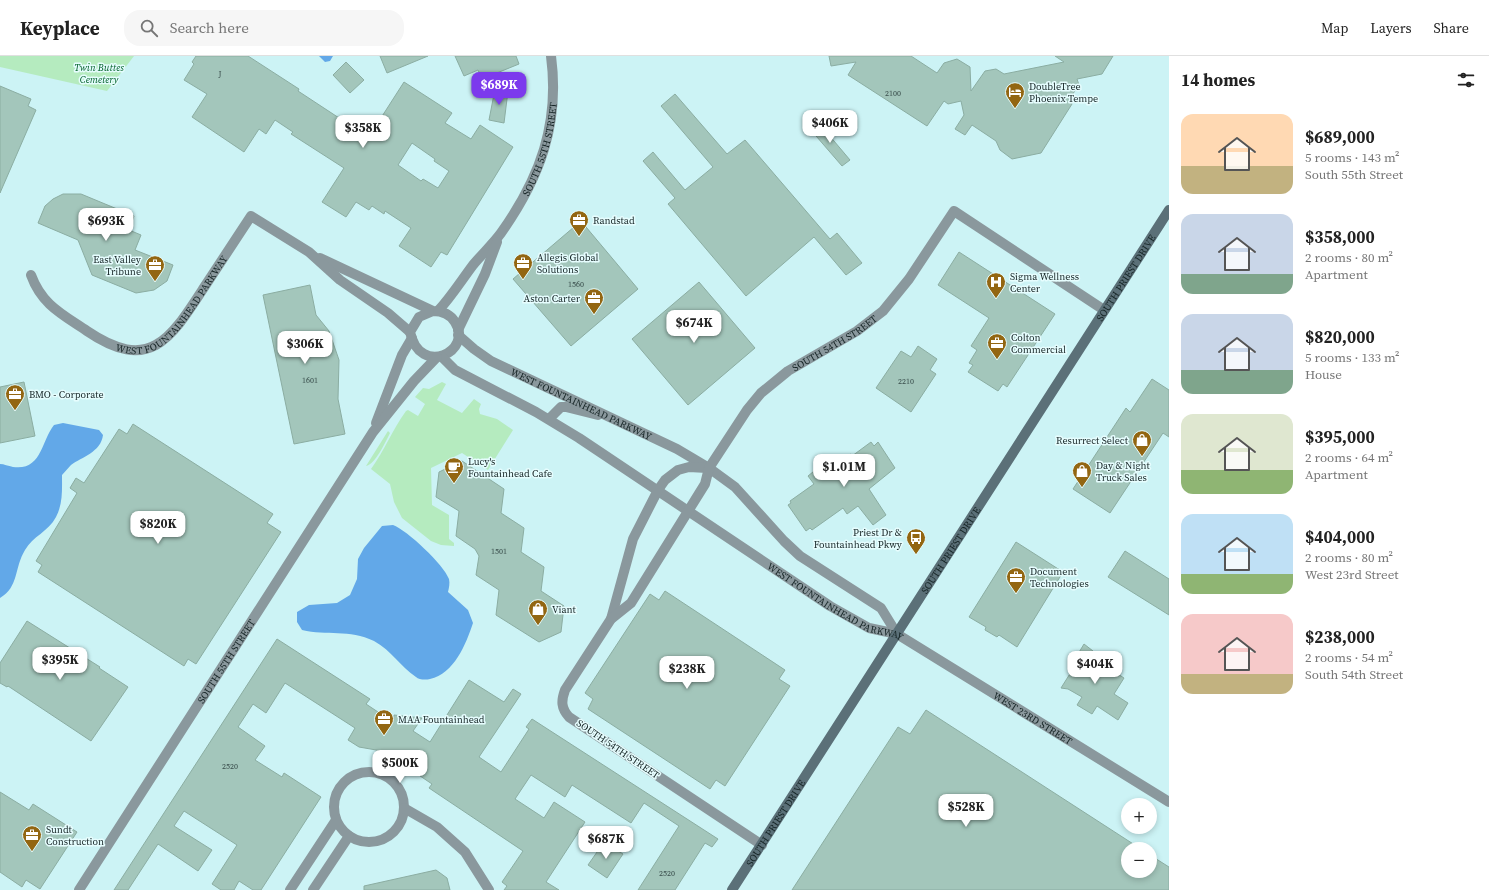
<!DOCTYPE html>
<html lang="en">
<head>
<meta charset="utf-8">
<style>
	:root { --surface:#fff; --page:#f6f6f6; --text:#222; --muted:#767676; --line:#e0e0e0; --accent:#7c3aed }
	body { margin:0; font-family:"Source Serif 4",serif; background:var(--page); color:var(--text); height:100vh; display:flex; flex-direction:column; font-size:15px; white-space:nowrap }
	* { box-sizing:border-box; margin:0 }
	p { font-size:13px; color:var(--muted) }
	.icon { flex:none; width:22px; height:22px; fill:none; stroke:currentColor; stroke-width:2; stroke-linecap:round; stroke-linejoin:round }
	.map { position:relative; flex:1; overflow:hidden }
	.side { display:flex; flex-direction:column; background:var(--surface); width:320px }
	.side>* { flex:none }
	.buttons { position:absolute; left:1121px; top:742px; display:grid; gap:8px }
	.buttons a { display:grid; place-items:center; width:36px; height:36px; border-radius:50%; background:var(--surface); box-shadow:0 2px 6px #0003; font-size:20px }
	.price { position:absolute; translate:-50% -34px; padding:0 9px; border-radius:8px; background:#fff; color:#222; font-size:13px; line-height:26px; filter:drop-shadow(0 1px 2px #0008) }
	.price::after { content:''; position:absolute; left:50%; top:24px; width:12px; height:9px; margin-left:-6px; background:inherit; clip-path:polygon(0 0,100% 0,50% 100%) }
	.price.active { background:var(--accent); color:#fff }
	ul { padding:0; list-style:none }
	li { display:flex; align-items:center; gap:12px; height:100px; padding:0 12px }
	li span { display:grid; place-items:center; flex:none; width:112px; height:80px; border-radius:12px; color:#555 }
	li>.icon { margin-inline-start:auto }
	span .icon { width:48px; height:48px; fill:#fffc; stroke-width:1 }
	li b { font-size:17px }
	h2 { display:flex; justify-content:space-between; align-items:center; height:48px; padding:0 12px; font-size:17px }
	header { display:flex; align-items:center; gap:24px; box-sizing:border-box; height:56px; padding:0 20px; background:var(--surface); border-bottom:1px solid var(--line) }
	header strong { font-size:19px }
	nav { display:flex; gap:22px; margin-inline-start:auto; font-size:14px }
	.search { width:280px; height:36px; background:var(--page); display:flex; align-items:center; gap:10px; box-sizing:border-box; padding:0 14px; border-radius:16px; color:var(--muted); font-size:15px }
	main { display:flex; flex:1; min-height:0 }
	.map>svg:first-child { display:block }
</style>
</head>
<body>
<header>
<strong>Keyplace</strong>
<div class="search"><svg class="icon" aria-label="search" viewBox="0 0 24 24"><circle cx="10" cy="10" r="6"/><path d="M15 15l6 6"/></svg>Search here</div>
<nav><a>Map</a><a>Layers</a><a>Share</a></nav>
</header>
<main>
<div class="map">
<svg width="1169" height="834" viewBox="0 0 1169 834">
	<rect width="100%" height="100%" fill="#ccf3f5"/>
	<g fill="#b5ebbf">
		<polygon points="0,0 134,0 107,35 0,11"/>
		<path d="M 442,326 L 446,328 L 437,344 L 462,357 L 474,343 L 481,348 L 479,353 L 480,358 L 497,363 L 513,374 L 488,414 L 462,397 L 431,412 L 432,449 L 449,459 L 449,483 L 454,487 L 454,490 L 441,489 L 431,485 L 402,462 L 394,446 L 390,428 L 371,413 C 385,394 392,374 406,355 L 408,354 L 418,360 L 425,348 L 415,341 L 423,332 L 429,333 Z"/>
		<path d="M 388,375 L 390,377 C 386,385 375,409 366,410 Z"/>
	</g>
	<g fill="#62a8e8">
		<polygon points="319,0 333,0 330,5 325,6"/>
		<path d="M 63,367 L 99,374 L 103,379 C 101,396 82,401 71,409 C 68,412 65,416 62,419 C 62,433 63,448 56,461 C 48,476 33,480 25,494 C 14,512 19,531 0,542 L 0,408 C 4,408 8,410 13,411 C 42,415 41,385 54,369 Z"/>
		<path d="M 393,469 C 407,474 444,509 449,523 C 450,527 449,532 448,536 L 468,554 L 473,567 C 466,588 454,618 430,623 C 426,624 419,624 416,621 C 400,610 392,595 374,585 C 349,573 327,580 302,574 L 297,566 L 297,556 L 309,549 L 337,547 L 350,539 L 357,523 L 358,503 L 364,492 L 382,470 Z"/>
	</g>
	<g fill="#a3c6bb" stroke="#8bada2" fill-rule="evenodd">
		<path d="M 196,0 L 248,0 L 299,33 L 298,35 L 365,79 L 366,77 L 370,79 L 404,26 L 452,57 L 445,67 L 471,83 L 480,69 L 513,91 L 447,199 L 441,196 L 431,211 L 399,190 L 411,172 L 385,155 L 384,158 L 372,150 L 369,154 L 356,146 L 346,161 L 322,146 L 344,112 L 291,78 L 293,76 L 275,64 L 266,78 L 259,73 L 244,96 L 192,61 L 207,38 L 184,24 L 194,8 L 192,6 ZM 412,87 L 435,103 L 434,105 L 449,115 L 438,132 L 423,123 L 421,125 L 398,109 Z"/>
		<polygon points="380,0 428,0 387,17"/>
		<polygon points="455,0 516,0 519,8 482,23 478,14 464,20"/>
		<polygon points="829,0 911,0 937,17 944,7 957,3 970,11 971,35 985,15 996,13 1004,18 1064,6 1055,0 1113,0 1102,18 1077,23 1079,29 1070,42 1072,48 1041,97 1012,103 1000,94 996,85 972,69 965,79 955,73 964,59 961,45 948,48 944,45 927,70 848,19 856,6 831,10"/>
		<polygon points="346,6 364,24 350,37 333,19"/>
		<polygon points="0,30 31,43 28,50 36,54 0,137"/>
		<polygon points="495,33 508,35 504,67 489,64"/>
		<polygon points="675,38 727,98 745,84 830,183 837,177 862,207 846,219 814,181 746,240 668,148 675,142 643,105 653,96 685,134 713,111 661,50"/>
		<polygon points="818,66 850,104 842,110 810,73"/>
		<polygon points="63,138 81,138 134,160 129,174 141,179 135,194 173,209 167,225 154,234 136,237 92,219 78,184 38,167 45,150 53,143"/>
		<polygon points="581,165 638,233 571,290 513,223"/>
		<polygon points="959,196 1055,258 1007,331 1003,328 998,335 968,316 973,309 969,307 977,294 971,290 989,262 938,229"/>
		<polygon points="699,226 755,292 688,349 632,283"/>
		<polygon points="310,229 316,259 329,275 339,304 338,343 345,378 294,388 263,239"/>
		<polygon points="918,290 937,303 930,314 936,318 911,356 876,332 901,295 911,301"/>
		<polygon points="1152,323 1169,334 1169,381 1163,377 1110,457 1073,433 1126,352 1130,356"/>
		<polygon points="24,326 35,380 0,387 0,331"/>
		<polygon points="133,368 273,458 267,467 281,476 196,608 188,603 184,610 38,516 42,509 36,505 77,437 70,432 76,422 84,427 119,373 127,378"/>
		<polygon points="871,386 874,390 878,386 895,412 869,433 886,459 873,469 858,450 847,458 843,452 812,474 810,472 806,475 788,449 791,447 790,445 814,428 808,420 819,411 822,416 825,414 851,398 852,400"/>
		<polygon points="462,405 504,433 501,457 524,472 521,496 544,511 541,535 564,550 561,576 539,586 496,559 499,534 476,519 479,500 475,493 456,480 459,455 436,441 439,416"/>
		<polygon points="1016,486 1063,516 1017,591 999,579 997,581 985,574 986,571 969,561"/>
		<polygon points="1125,495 1169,523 1169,559 1108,521"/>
		<polygon points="665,535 785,614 779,623 790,630 725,730 716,724 710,733 588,653 593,643 585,637 650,538 659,544"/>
		<polygon points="27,565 100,611 99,612 128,631 91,685 8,630 7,631 0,627 0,607"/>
		<polygon points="277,583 370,643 366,648 393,666 394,659 422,662 413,675 430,686 469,624 504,646 513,633 521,638 479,701 501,716 529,673 526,671 532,663 718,783 712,791 705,787 675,834 638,834 679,770 644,747 631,767 572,729 565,741 531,719 515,743 544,762 554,746 585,766 546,826 559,834 504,834 507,830 502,826 523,795 429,732 432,728 395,703 399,698 359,691 348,684 355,672 285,627 266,657 253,648 238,671 265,690 255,704 282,721 284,717 321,741 261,834 253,834 239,825 234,834 221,834 212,828 237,789 184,755 174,770 212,794 198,815 158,788 128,834 114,834"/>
		<polygon points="1084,588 1093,595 1090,600 1124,622 1114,638 1128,647 1118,664 1097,650 1092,658 1077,649 1082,641 1068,633 1061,632 1078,605 1075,603"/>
		<polygon points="926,654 1141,793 1128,793 1128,815 1150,815 1150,799 1169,811 1169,834 792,834 898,671 910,678"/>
		<polygon points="0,736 29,754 33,748 77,776 40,833 26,824 22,831 0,816"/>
		<polygon points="604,786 623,798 607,822 588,809"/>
		<polygon points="436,814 447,822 450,834 364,834 364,830"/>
	</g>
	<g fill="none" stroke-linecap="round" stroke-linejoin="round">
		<g stroke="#8a989d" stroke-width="10">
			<path d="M 320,202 L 433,255 C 442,255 450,258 455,266 C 474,295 420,322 410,276 L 419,261 L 433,255"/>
			<path id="s1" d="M 31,219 C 42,249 62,258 87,275 C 149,317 170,284 203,233 C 219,209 235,184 251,160 L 309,196 L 340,224 L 388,257 L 410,276"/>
			<path id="s2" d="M 438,255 C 451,241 461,225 473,209 C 482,198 493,188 501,177 C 540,122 560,68 551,0"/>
			<polyline points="458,274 485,218 497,186"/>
			<path id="s3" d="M 458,279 L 474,293 L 491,305 L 677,393 L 709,412 L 735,431 L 784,485 L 800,500 L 881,552 L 897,578"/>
			<path id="s4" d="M 442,301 L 455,314 L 536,356 L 579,382 L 830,550 L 869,572 L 897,578 L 1169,746"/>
			<polyline points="549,363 561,351 566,351 598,359"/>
			<polyline points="376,367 402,299 412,282"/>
			<polyline points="611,563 633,483 658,434 665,424 678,414 689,411 707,412"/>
			<circle cx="369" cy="751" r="35"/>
			<polyline points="404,752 437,771 465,796 489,834"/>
			<path id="s5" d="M 762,789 L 569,661 C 561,652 561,645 565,634 L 611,563 L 631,547 L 705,428 L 709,412 L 747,354 L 761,337 L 788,315 L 857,275 L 883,255 L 909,223 L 954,155 L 1104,254"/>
			<path id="s6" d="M 79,834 L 373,376 L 414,325 L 437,301"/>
			<polyline points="290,834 336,764"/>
			<polyline points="313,834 349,780"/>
		</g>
		<path stroke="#5b7078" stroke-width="10" id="s7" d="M 732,834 L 1169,154"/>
	</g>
	<defs>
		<g id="hotel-pin" transform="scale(1)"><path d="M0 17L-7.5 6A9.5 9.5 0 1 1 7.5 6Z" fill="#936612" stroke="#e6fdfe"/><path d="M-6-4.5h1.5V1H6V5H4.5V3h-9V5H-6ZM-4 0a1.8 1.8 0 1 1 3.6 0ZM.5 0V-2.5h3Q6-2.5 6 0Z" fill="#fff"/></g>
		<g id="office-pin" transform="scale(1)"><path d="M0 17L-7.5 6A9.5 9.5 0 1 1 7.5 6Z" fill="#936612" stroke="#e6fdfe"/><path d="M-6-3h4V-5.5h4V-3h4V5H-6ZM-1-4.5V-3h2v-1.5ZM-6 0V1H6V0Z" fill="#fff"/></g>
		<g id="hospital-pin" transform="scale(1)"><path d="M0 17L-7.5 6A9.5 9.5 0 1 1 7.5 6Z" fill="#936612" stroke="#e6fdfe"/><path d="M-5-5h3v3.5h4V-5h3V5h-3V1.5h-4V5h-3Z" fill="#fff"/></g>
		<g id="shop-pin" transform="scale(1)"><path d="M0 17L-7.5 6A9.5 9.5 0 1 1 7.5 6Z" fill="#936612" stroke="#e6fdfe"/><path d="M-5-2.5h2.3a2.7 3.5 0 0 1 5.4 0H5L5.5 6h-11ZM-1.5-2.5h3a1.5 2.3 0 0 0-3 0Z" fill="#fff"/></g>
		<g id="cafe-pin" transform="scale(1)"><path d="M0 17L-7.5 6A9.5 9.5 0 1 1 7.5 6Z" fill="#936612" stroke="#e6fdfe"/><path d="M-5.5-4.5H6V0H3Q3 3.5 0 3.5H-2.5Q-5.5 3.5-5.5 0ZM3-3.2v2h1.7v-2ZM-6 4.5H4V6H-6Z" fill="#fff"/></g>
		<g id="bus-pin" transform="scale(1)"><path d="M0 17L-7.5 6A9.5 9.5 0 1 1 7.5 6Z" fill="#936612" stroke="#e6fdfe"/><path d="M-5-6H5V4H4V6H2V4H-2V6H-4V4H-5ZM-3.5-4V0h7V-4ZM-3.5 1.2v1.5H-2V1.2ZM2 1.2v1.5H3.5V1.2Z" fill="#fff"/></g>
	</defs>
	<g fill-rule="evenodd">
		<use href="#hotel-pin" x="1015" y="36"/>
		<use href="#office-pin" x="579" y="164"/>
		<use href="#office-pin" x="523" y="207"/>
		<use href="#office-pin" x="155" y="209"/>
		<use href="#hospital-pin" x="996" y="226"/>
		<use href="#office-pin" x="594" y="242"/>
		<use href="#office-pin" x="997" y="287"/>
		<use href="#office-pin" x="15" y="338"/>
		<use href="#shop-pin" x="1142" y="384"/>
		<use href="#cafe-pin" x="454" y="411"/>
		<use href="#shop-pin" x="1082" y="415"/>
		<use href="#bus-pin" x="916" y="482"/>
		<use href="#office-pin" x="1016" y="521"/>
		<use href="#shop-pin" x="538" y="553"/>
		<use href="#office-pin" x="384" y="663"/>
		<use href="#office-pin" x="32" y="779"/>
	</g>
	<g text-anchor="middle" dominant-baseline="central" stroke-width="3" stroke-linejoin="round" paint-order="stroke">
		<g font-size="8" fill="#394d4b">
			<text x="220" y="17">J</text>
			<text x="893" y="37">2100</text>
			<text x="576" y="228">1560</text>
			<text x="310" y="324">1601</text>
			<text x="906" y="325">2210</text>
			<text x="499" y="495">1501</text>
			<text x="230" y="710">2520</text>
			<text x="667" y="817">2520</text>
		</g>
		<g font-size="10" font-style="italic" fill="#006028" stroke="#e6fdfe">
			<text x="99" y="11">Twin Buttes<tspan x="99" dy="12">Cemetery</tspan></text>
		</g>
		<g font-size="10" fill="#162526" stroke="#e6fdfe" text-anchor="start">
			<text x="1029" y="30">DoubleTree<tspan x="1029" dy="12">Phoenix Tempe</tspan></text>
			<text x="593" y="164">Randstad</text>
			<text x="537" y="201">Allegis Global<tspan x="537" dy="12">Solutions</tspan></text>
			<text x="141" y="203" text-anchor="end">East Valley<tspan x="141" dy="12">Tribune</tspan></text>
			<text x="1010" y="220">Sigma Wellness<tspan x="1010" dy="12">Center</tspan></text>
			<text x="580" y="242" text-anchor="end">Aston Carter</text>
			<text x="1011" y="281">Colton<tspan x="1011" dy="12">Commercial</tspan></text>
			<text x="29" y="338">BMO - Corporate</text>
			<text x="1128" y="384" text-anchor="end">Resurrect Select</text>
			<text x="468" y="405">Lucy's<tspan x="468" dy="12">Fountainhead Cafe</tspan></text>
			<text x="1096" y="409">Day &amp; Night<tspan x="1096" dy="12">Truck Sales</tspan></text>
			<text x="902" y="476" text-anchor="end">Priest Dr &amp;<tspan x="902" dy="12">Fountainhead Pkwy</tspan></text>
			<text x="1030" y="515">Document<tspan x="1030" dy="12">Technologies</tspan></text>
			<text x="552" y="553">Viant</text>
			<text x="398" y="663">MAA Fountainhead</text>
			<text x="46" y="773">Sundt<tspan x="46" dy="12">Construction</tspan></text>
		</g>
		<g font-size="10" fill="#162526" stroke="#e6fdfe">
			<text stroke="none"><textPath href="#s2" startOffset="194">SOUTH 55TH STREET</textPath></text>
			<text stroke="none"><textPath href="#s7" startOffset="728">SOUTH PRIEST DRIVE</textPath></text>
			<text stroke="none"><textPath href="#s1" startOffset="191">WEST FOUNTAINHEAD PARKWAY</textPath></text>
			<text stroke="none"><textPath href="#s5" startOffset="708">SOUTH 54TH STREET</textPath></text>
			<text stroke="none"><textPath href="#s3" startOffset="142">WEST FOUNTAINHEAD PARKWAY</textPath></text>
			<text stroke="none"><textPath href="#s7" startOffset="404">SOUTH PRIEST DRIVE</textPath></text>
			<text stroke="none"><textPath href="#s4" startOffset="465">WEST FOUNTAINHEAD PARKWAY</textPath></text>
			<text stroke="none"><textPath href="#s6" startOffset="272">SOUTH 55TH STREET</textPath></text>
			<text stroke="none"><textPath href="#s4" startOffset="695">WEST 23RD STREET</textPath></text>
			<text transform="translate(618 693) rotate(34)">SOUTH 54TH STREET</text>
			<text stroke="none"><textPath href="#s7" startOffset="80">SOUTH PRIEST DRIVE</textPath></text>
		</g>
	</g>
</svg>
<div class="buttons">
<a>+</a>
<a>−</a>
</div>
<b class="price active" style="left:499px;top:50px">$689K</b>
<b class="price" style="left:830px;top:88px">$406K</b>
<b class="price" style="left:363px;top:93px">$358K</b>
<b class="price" style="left:106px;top:186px">$693K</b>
<b class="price" style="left:694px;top:288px">$674K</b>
<b class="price" style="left:305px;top:309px">$306K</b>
<b class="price" style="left:844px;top:432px">$1.01M</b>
<b class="price" style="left:158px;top:489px">$820K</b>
<b class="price" style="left:60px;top:625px">$395K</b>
<b class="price" style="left:1095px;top:629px">$404K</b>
<b class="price" style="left:687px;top:634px">$238K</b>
<b class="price" style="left:400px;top:728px">$500K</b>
<b class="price" style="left:966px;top:772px">$528K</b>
<b class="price" style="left:606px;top:804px">$687K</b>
</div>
<section class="side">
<h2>14 homes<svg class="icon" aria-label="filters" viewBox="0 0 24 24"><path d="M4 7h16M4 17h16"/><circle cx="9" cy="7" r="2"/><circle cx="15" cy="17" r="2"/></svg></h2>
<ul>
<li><span style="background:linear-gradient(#ffd9b3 65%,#c2b280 0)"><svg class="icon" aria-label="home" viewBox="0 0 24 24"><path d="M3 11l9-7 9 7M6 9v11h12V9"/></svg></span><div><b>$689,000</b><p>5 rooms · 143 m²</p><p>South 55th Street</p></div></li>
<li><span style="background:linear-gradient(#c9d6e8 75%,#7fa58c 0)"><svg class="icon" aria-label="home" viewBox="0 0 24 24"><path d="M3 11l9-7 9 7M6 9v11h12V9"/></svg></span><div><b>$358,000</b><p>2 rooms · 80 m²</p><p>Apartment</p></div></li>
<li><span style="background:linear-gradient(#c9d6e8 70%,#7fa58c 0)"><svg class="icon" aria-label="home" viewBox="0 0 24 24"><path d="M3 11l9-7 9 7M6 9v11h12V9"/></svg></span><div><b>$820,000</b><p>5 rooms · 133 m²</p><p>House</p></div></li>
<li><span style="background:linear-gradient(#dfe7d0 70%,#8fb573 0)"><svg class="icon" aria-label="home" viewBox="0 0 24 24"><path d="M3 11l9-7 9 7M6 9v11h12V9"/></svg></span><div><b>$395,000</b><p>2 rooms · 64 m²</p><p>Apartment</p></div></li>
<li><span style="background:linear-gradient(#bfe0f5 75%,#8fb573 0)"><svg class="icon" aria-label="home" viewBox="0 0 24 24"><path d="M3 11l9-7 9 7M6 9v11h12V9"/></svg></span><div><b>$404,000</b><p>2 rooms · 80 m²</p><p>West 23rd Street</p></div></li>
<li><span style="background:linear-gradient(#f6c9c9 75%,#c2b280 0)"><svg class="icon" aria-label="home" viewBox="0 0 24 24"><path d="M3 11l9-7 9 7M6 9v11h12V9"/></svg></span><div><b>$238,000</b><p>2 rooms · 54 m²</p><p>South 54th Street</p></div></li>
</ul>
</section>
</main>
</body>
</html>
